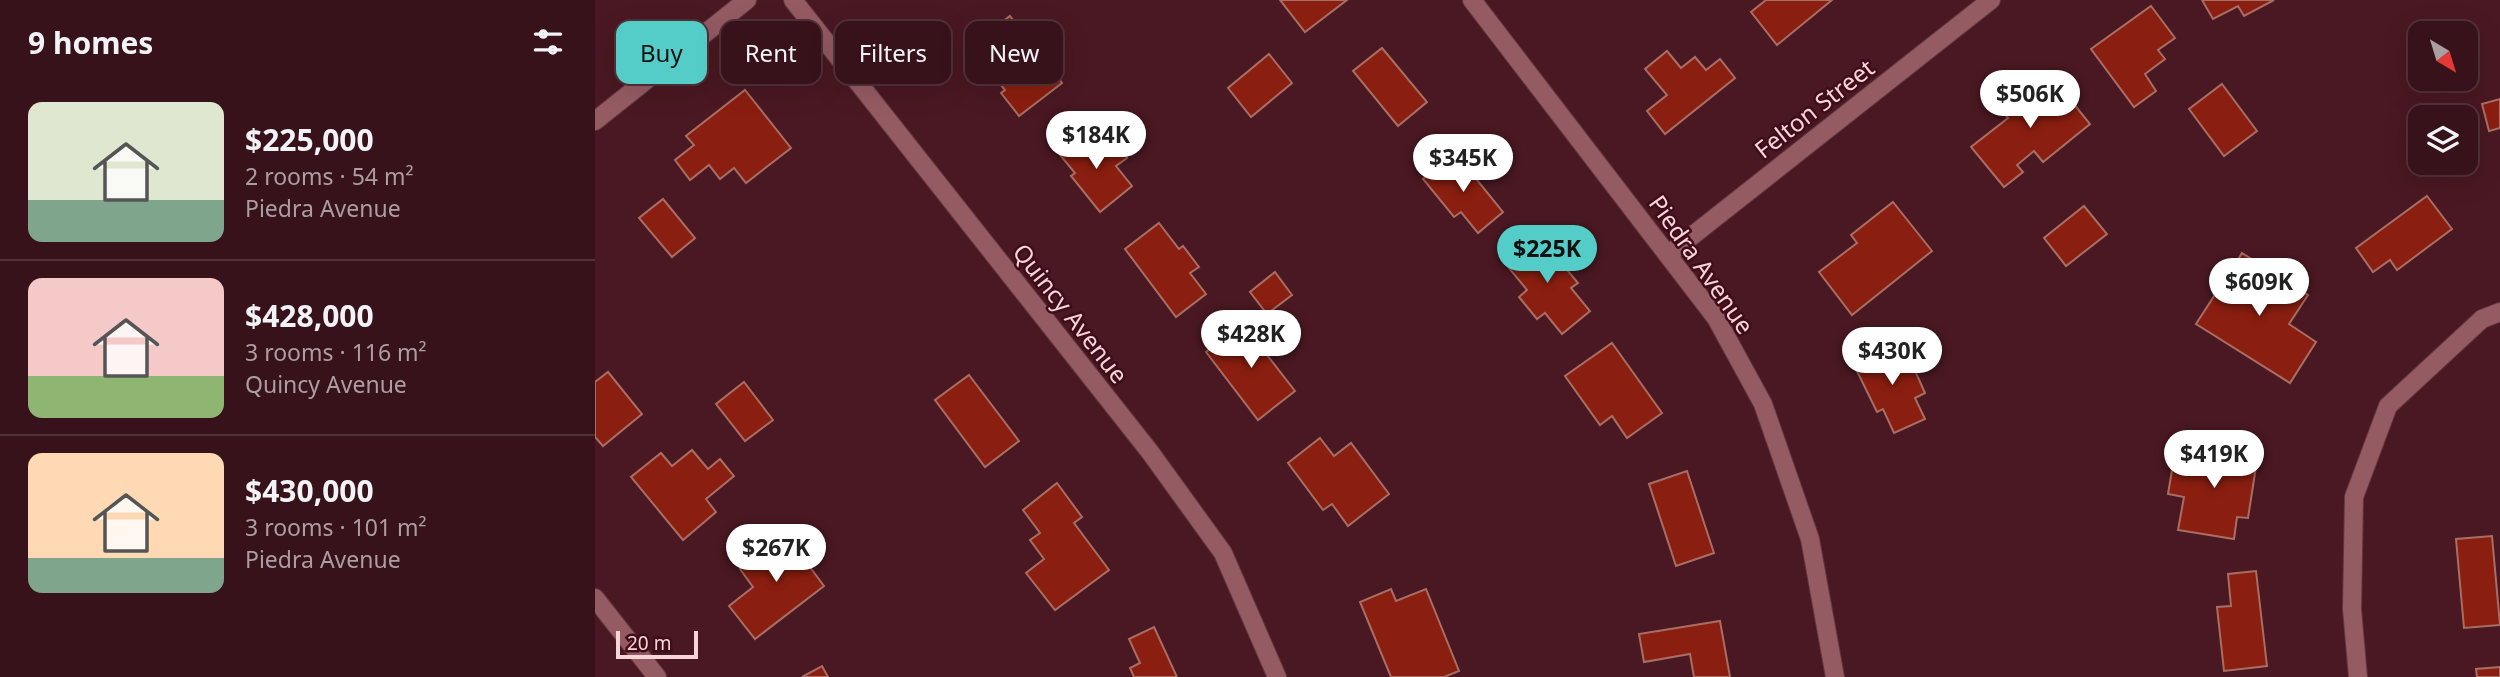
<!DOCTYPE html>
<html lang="en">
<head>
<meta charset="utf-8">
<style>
	:root { --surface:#38121a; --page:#3f1b23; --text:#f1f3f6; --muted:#ab9ea2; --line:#523239; --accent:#54cdc8 }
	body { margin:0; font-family:"Noto Sans",sans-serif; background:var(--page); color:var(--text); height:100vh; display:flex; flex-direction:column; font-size:26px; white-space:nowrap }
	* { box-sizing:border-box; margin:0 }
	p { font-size:23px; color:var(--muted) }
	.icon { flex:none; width:38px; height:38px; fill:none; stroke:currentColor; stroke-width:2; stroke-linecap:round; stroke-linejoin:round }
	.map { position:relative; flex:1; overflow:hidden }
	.details { display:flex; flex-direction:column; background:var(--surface); width:595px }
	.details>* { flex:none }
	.guide { position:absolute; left:21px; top:21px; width:665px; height:63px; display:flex; gap:14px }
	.needle { width:46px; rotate:142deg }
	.controls { position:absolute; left:1813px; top:21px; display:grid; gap:14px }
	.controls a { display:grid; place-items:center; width:70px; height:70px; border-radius:14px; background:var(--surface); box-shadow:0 7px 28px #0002,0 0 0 2px var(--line); font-size:35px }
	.scale { position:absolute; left:21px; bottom:18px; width:82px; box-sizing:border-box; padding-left:7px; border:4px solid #f7d4d8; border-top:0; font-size:19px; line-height:24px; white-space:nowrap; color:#f7d4d8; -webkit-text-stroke:5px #3f0d19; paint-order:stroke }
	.price { position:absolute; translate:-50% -60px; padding:0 16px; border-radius:24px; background:#fff; color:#222; font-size:23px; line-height:46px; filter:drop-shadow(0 2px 4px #0008) }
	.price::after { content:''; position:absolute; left:50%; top:42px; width:21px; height:16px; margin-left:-10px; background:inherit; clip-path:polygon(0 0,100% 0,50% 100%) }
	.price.active { background:var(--accent); color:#111 }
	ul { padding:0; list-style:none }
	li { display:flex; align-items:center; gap:21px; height:175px; padding:0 28px }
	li+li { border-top:2px solid var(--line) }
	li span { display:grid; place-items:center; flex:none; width:196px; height:140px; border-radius:14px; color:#555 }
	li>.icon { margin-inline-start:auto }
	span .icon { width:84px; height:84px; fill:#fffc; stroke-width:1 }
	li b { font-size:30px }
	h2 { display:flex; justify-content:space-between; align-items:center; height:84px; padding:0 28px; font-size:30px }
	.chip { padding:0 24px; border-radius:14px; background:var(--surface); box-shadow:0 7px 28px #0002,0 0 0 2px var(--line); font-size:24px; line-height:63px }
	.chip.active { background:var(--accent); color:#111 }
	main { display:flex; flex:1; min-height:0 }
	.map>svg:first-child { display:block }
</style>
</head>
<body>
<main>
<section class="details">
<h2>9 homes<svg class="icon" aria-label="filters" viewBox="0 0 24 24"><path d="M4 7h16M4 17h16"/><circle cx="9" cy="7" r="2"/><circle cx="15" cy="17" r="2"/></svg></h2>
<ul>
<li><span style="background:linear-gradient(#dfe7d0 70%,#7fa58c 0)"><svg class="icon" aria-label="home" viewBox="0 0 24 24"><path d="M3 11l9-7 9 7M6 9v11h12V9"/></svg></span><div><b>$225,000</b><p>2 rooms · 54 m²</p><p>Piedra Avenue</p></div></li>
<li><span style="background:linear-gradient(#f6c9c9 70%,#8fb573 0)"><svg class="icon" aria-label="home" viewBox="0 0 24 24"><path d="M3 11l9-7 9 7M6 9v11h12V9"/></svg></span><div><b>$428,000</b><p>3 rooms · 116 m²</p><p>Quincy Avenue</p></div></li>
<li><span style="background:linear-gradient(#ffd9b3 75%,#7fa58c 0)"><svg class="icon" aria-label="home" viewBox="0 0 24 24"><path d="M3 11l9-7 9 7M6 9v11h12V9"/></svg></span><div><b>$430,000</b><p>3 rooms · 101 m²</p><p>Piedra Avenue</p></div></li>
</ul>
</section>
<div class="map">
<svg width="1905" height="677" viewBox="0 0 1905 677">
	<rect width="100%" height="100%" fill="#4a1822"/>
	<g fill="#8a1e10" stroke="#a96e63" stroke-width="2">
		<polygon points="685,0 752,0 710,32"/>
		<polygon points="1171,0 1237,0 1182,45 1156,12"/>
		<polygon points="1607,0 1679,0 1649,16 1643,6 1618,19"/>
		<polygon points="1556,6 1580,38 1563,50 1570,59 1550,74 1561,91 1539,107 1496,49"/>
		<polygon points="415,16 439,46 447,39 466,62 457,69 467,83 424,116 406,93 410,90 393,69 398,65 380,43"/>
		<polygon points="787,48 832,102 803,126 758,71"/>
		<polygon points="1072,51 1086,68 1100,57 1111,70 1125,59 1140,78 1070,134 1052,111 1072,95 1050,69"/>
		<polygon points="674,54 697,83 656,117 633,88"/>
		<polygon points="1458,78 1495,124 1448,162 1439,151 1422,165 1428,172 1409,187 1376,147 1413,118 1404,107 1429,86 1436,95"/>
		<polygon points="1627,84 1662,131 1629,156 1594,109"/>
		<polygon points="150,90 196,148 151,183 139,168 125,179 114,165 95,180 80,160 99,145 91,136"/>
		<polygon points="1905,99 1905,128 1894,131 1887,104"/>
		<polygon points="483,133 500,155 518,140 532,158 521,166 537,186 505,212 476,176 480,173 461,150"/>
		<polygon points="857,155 867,167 870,165 908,212 883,233 866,212 859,217 828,179"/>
		<polygon points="1832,196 1857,229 1802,270 1795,260 1778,272 1761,248"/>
		<polygon points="68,199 100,238 77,257 44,218"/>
		<polygon points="1298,202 1337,251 1257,315 1224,272 1262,243 1256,235"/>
		<polygon points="1489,206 1512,234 1471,266 1449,238"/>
		<polygon points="564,223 584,249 588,246 604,267 595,273 611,294 581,317 530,249"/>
		<polygon points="943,235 983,283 976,288 995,311 967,334 950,313 942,319 924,297 932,290 909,262"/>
		<polygon points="1647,253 1713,295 1694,324 1721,342 1695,383 1601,324"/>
		<polygon points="680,272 697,295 672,314 655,292"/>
		<polygon points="654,319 671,341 665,346 700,391 663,420 611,352"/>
		<polygon points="1017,343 1067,413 1032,438 1017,416 1005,425 970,376"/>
		<polygon points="1298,344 1310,370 1318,366 1330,393 1320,398 1330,419 1299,433 1288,409 1282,412 1258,363"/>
		<polygon points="13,372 47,414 8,446 0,437 0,382"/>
		<polygon points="374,375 424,441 390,467 340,400"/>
		<polygon points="149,382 178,420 150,441 121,404"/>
		<polygon points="725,438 739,456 756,443 794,494 753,526 737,504 728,510 693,463"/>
		<polygon points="1596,444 1663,454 1653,518 1642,517 1639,539 1583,530 1589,497 1573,494 1578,464 1593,466"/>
		<polygon points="97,450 113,469 125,459 139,476 111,499 121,512 88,540 36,477 66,453 77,466"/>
		<polygon points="1092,471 1119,553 1081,566 1054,484"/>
		<polygon points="462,483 487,517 479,523 514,570 460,610 431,573 449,559 435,540 445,533 428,510"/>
		<polygon points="201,526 217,547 206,555 229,586 160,639 134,606 158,587 145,569"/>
		<polygon points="1897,536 1905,625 1869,628 1861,539"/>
		<polygon points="1661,571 1672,666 1629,671 1622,607 1636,606 1633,574"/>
		<polygon points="796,589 801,601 831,589 864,671 849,677 796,677 765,602"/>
		<polygon points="1125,621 1135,677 1099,677 1095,654 1049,662 1044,634"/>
		<polygon points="559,627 582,677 539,677 535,668 545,663 534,639"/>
		<polygon points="227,666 233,677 207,677"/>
		<polygon points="1905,667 1905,677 1882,677 1881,669"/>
	</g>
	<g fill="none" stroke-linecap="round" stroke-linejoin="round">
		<g stroke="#623740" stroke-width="20">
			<g id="street">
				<polyline points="198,0 555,452 628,553 682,677"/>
				<polyline points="877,0 1121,318 1168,404 1215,539 1240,677"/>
				<polyline points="0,121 152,0"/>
				<polyline points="1074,254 1396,0"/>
				<polyline points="0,598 62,677"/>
				<polyline points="1763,677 1757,609 1759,497 1793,406 1887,319 1905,312"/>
			</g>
		</g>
		<use href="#street" stroke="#955b63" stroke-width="18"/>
	</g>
	<g text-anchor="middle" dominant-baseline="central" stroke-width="5" stroke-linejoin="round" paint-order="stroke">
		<g font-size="24" fill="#f7d4d8" stroke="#3f0d19">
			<text transform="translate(1219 108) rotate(-38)">Felton Street</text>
			<text transform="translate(1107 264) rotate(55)">Piedra Avenue</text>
			<text transform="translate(476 313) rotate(52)">Quincy Avenue</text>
		</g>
	</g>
</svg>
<div class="controls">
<a><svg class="needle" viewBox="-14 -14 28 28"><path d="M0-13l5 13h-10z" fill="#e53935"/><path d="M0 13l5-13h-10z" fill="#ab9ea2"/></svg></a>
<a><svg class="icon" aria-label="layers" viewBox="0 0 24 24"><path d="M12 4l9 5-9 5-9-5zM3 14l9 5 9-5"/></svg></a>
</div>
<div class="scale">20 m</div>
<b class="price" style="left:1435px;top:130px">$506K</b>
<b class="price" style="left:501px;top:171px">$184K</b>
<b class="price" style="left:868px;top:194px">$345K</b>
<b class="price active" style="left:952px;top:285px">$225K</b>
<b class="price" style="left:1664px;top:318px">$609K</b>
<b class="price" style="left:656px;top:370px">$428K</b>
<b class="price" style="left:1297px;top:387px">$430K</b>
<b class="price" style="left:1619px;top:490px">$419K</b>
<b class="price" style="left:181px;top:584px">$267K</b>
<div class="guide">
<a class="chip active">Buy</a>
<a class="chip">Rent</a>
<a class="chip">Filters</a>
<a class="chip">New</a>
</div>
</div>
</main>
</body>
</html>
